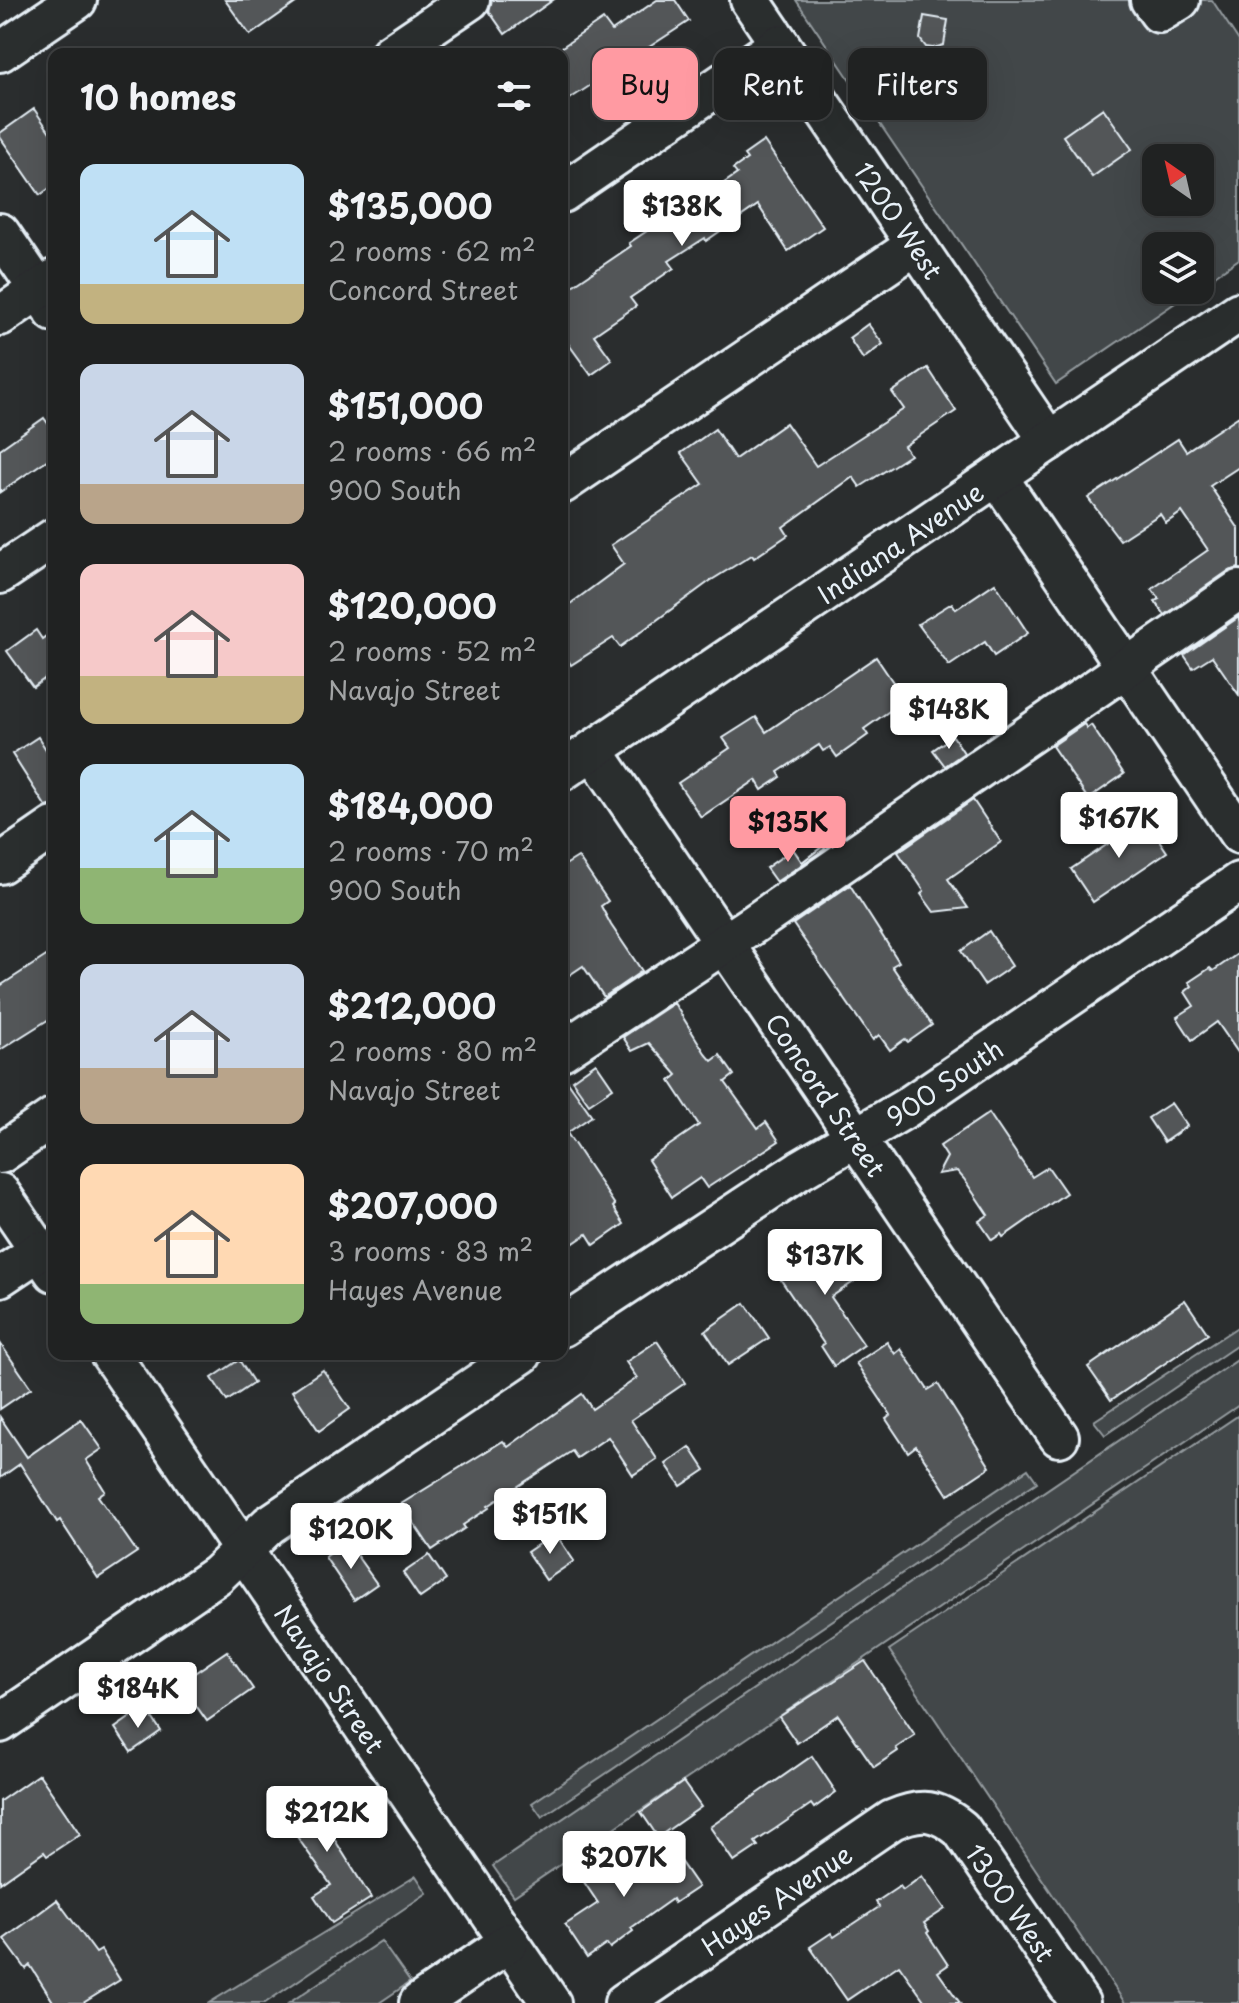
<!DOCTYPE html>
<html lang="en">
<head>
<meta charset="utf-8">
<style>
	:root { --surface:#202222; --page:#2d2f2f; --text:#f1f3f6; --muted:#a2a4a5; --line:#3d3f40; --accent:#ff9aa2 }
	body { margin:0; font-family:"Playpen Sans",sans-serif; background:var(--page); color:var(--text); height:100vh; display:flex; flex-direction:column; font-size:30px; white-space:nowrap }
	* { box-sizing:border-box; margin:0 }
	p { font-size:26px; color:var(--muted) }
	.icon { flex:none; width:44px; height:44px; fill:none; stroke:currentColor; stroke-width:2; stroke-linecap:round; stroke-linejoin:round }
	.map { position:relative; flex:1; overflow:hidden }
	.sheet { position:absolute; left:48px; top:48px; width:520px; height:1312px; display:flex; flex-direction:column; background:var(--surface); border-radius:16px; box-shadow:0 8px 32px #0002,0 0 0 2px var(--line) }
	.sheet>* { flex:none }
	.banner { position:absolute; left:592px; top:48px; width:526px; height:72px; display:flex; gap:16px }
	.needle { width:52px; rotate:326deg }
	.controls { position:absolute; left:1142px; top:144px; display:grid; gap:16px }
	.controls a { display:grid; place-items:center; width:72px; height:72px; border-radius:16px; background:var(--surface); box-shadow:0 8px 32px #0002,0 0 0 2px var(--line); font-size:40px }
	.price { position:absolute; translate:-50% -68px; padding:0 18px; border-radius:8px; background:#fff; color:#222; font-size:26px; line-height:52px; filter:drop-shadow(0 2px 4px #0008) }
	.price::after { content:''; position:absolute; left:50%; top:48px; width:24px; height:18px; margin-left:-12px; background:inherit; clip-path:polygon(0 0,100% 0,50% 100%) }
	.price.selected { background:var(--accent); color:#111 }
	ul { padding:0; list-style:none }
	li { display:flex; align-items:center; gap:24px; height:200px; padding:0 32px }
	li span { display:grid; place-items:center; flex:none; width:224px; height:160px; border-radius:16px; color:#555 }
	li>.icon { margin-inline-start:auto }
	span .icon { width:96px; height:96px; fill:#fffc; stroke-width:1 }
	li b { font-size:34px }
	h2 { display:flex; justify-content:space-between; align-items:center; height:96px; padding:0 32px; font-size:34px }
	.pill { padding:0 28px; border-radius:16px; background:var(--surface); box-shadow:0 8px 32px #0002,0 0 0 2px var(--line); font-size:28px; line-height:72px }
	.pill.selected { background:var(--accent); color:#111 }
	.map>svg:first-child { display:block }
</style>
</head>
<body>
<div class="map">
<svg width="1239" height="2003" viewBox="0 0 1239 2003">
	<rect width="100%" height="100%" fill="#2a2d2e"/>
	<filter id="ink" filterUnits="userSpaceOnUse"><feTurbulence type="fractalNoise" baseFrequency=".0125" numOctaves="2"/><feDisplacementMap in="SourceGraphic" scale="16" xChannelSelector="R" yChannelSelector="G"/><feConvolveMatrix kernelMatrix="1 2 1 2 8 2 1 2 1" color-interpolation-filters="sRGB"/></filter>
	<g filter="url(#ink)">
		<g fill="#424648" stroke="#959ca0" stroke-width="2" fill-rule="evenodd">
			<path d="M 796,0 L 1212,0 L 1239,41 L 1239,259 L 1200,286 L 1200,246 L 1156,246 L 1156,290 L 1194,290 L 1056,384 ZM 1156,158 L 1200,158 L 1200,202 L 1156,202 Z"/>
			<polygon points="1239,1326 1239,1344 1105,1435 1094,1421"/>
			<polygon points="1239,1359 1239,1405 514,1896 493,1866"/>
			<polygon points="1239,1415 1239,2003 1125,2003 889,1650"/>
			<polygon points="1028,1469 1037,1482 542,1817 532,1803"/>
			<polygon points="416,1876 427,1893 265,2003 209,2003"/>
			<polygon points="381,1941 410,1982 379,2003 289,2003"/>
		</g>
		<g fill="#535759" stroke="#e8f1f8" stroke-width="2">
			<polygon points="225,0 300,0 250,35"/>
			<polygon points="492,0 553,0 505,34 489,11"/>
			<polygon points="657,0 675,0 689,21 562,104 562,47 603,19 612,31"/>
			<polygon points="924,16 948,20 944,45 933,48 926,47 920,39"/>
			<polygon points="1103,108 1132,149 1092,177 1063,136"/>
			<polygon points="34,109 54,138 54,185 40,195 0,137 0,133"/>
			<polygon points="764,141 823,227 788,251 758,205 706,241 705,238 669,261 674,268 630,298 636,306 594,335 612,360 591,375 562,335 562,293 631,246 629,243 662,221 665,224 737,174 733,169 747,159 744,155"/>
			<polygon points="868,324 883,344 863,359 849,338"/>
			<polygon points="928,368 956,411 904,446 910,455 860,487 853,477 783,527 788,535 754,558 752,555 710,581 620,647 613,638 571,665 562,650 562,610 624,564 611,545 703,484 681,453 715,429 735,459 786,423 816,466 904,409 892,392"/>
			<polygon points="1239,416 1239,467 1210,486 1239,529 1239,568 1227,572 1165,615 1155,601 1159,599 1152,589 1208,550 1182,512 1166,523 1160,514 1120,540 1088,498 1178,439 1186,451"/>
			<polygon points="44,418 54,432 54,455 0,492 0,449"/>
			<polygon points="995,583 1028,633 994,656 985,642 949,666 918,624 952,603 956,609"/>
			<polygon points="1239,617 1239,695 1212,656 1193,668 1184,655"/>
			<polygon points="36,630 42,639 54,630 54,672 33,687 7,651"/>
			<polygon points="876,657 905,700 864,729 868,735 837,757 830,747 823,751 819,745 778,772 781,777 762,790 756,780 701,817 678,783 730,748 723,738 756,717 766,732"/>
			<polygon points="1084,724 1087,728 1091,725 1124,774 1088,799 1052,746"/>
			<polygon points="953,736 964,753 945,766 933,750"/>
			<polygon points="38,737 54,762 54,805 46,807 12,754"/>
			<polygon points="973,800 1001,842 948,879 968,908 934,912 921,894 924,891 898,852"/>
			<polygon points="1145,819 1167,852 1093,902 1071,869"/>
			<polygon points="823,846 825,849 776,882 766,868 793,849 802,862"/>
			<polygon points="578,857 608,901 601,906 611,925 642,971 604,997 583,966 562,980 562,867"/>
			<polygon points="850,885 899,962 892,966 932,1025 908,1042 905,1039 890,1050 879,1035 873,1040 793,924"/>
			<polygon points="989,931 1012,966 984,985 961,951"/>
			<polygon points="54,951 54,1016 0,1050 0,986"/>
			<polygon points="1239,953 1239,1054 1217,1022 1192,1040 1177,1017 1194,1006 1185,992 1192,986 1189,982 1210,968 1213,971"/>
			<polygon points="674,1003 705,1053 712,1061 720,1055 734,1075 725,1082 758,1128 766,1122 779,1141 707,1188 700,1178 672,1197 648,1160 699,1125 670,1081 677,1075 649,1043 632,1051 623,1037"/>
			<polygon points="596,1063 613,1088 589,1104 572,1080"/>
			<polygon points="562,1073 592,1116 567,1133 615,1205 613,1207 624,1224 594,1245 587,1234 562,1251"/>
			<polygon points="1171,1103 1187,1126 1164,1142 1148,1118"/>
			<polygon points="989,1113 1032,1177 1048,1167 1066,1193 1003,1237 1001,1234 992,1240 979,1221 988,1215 964,1179 957,1171 938,1174 947,1157 940,1146"/>
			<polygon points="829,1236 858,1279 831,1297 864,1345 834,1366 821,1346 824,1344 781,1280 801,1267 795,1258"/>
			<polygon points="1185,1300 1208,1334 1111,1400 1088,1367"/>
			<polygon points="745,1303 769,1338 728,1365 705,1331"/>
			<polygon points="657,1341 685,1383 631,1420 657,1459 633,1475 608,1437 577,1458 572,1451 488,1506 489,1508 463,1525 465,1528 432,1550 401,1504 503,1441 508,1447 582,1394 592,1409 637,1378 626,1362"/>
			<polygon points="887,1342 895,1354 901,1349 928,1390 938,1384 990,1467 948,1495 916,1446 908,1452 886,1419 891,1415 856,1363"/>
			<polygon points="0,1343 31,1388 0,1409"/>
			<polygon points="239,1360 254,1383 227,1401 212,1378"/>
			<polygon points="323,1370 350,1409 319,1431 292,1391"/>
			<polygon points="0,1417 27,1457 81,1419 102,1449 86,1460 105,1491 98,1496 137,1552 98,1578 60,1520 57,1522 20,1464 0,1478"/>
			<polygon points="690,1447 705,1470 681,1486 666,1464"/>
			<polygon points="555,1533 574,1561 546,1580 527,1552"/>
			<polygon points="347,1542 377,1584 354,1600 325,1557"/>
			<polygon points="429,1555 446,1580 420,1598 403,1573"/>
			<polygon points="227,1651 253,1689 207,1721 180,1683"/>
			<polygon points="865,1661 915,1735 896,1748 898,1751 874,1767 838,1715 797,1743 779,1717"/>
			<polygon points="145,1707 161,1731 131,1752 115,1728"/>
			<polygon points="812,1756 836,1792 814,1808 811,1804 775,1829 755,1842 758,1846 734,1862 710,1827"/>
			<polygon points="39,1774 80,1834 47,1856 44,1852 0,1883 0,1801"/>
			<polygon points="683,1782 701,1807 658,1837 641,1812"/>
			<polygon points="319,1788 346,1827 333,1837 371,1898 332,1923 314,1896 331,1885 281,1814"/>
			<polygon points="593,1845 620,1887 673,1851 698,1887 674,1903 672,1899 631,1928 633,1931 610,1948 607,1944 587,1958 565,1925 598,1903 570,1861"/>
			<polygon points="922,1876 945,1909 924,1923 929,1931 927,1933 948,1965 938,1972 960,2003 926,2003 899,1965 847,2000 810,1947 831,1933 834,1937 879,1907 876,1902 900,1886 903,1890"/>
			<polygon points="57,1900 96,1953 101,1950 120,1980 83,2003 54,2003 30,1965 26,1969 4,1939"/>
		</g>
		<g fill="none" stroke-linecap="round" stroke-linejoin="round">
			<g stroke="#e8f1f8" stroke-width="44">
				<g id="minor">
					<path id="s1" d="M 750,0 L 1049,441"/>
					<polyline points="1150,0 1159,13 1180,0"/>
					<polyline points="0,52 77,0"/>
					<polyline points="390,54 470,0"/>
					<polyline points="562,193 780,44"/>
					<polyline points="0,233 54,312"/>
					<polyline points="0,316 54,279"/>
					<polyline points="997,476 1239,834"/>
					<polyline points="562,484 916,245"/>
					<polyline points="0,574 54,538"/>
					<path id="s2" d="M 593,750 L 1059,1437"/>
					<path id="s3" d="M 562,771 L 1239,312"/>
					<polyline points="0,864 54,827"/>
					<polyline points="562,1051 754,924 1239,590"/>
					<polyline points="0,1154 54,1117"/>
					<polyline points="0,1193 54,1272"/>
					<polyline points="0,1277 39,1251"/>
					<path id="s4" d="M 562,1327 L 800,1170 L 906,1108 L 1239,882"/>
					<path id="s5" d="M 110,1354 L 551,2003"/>
					<polyline points="0,1723 217,1575 269,1525 522,1354"/>
					<polyline points="419,2003 509,1942"/>
					<path id="s6" d="M 624,2003 L 892,1820 C 922,1807 936,1809 961,1829 L 1080,2003"/>
				</g>
			</g>
			<use href="#minor" stroke="#2a2d2e" stroke-width="38"/>
		</g>
	</g>
	<g text-anchor="middle" dominant-baseline="central" stroke-width="8" stroke-linejoin="round" paint-order="stroke">
		<g font-size="26" fill="#e8f1f8" stroke="#2a2d2e">
			<text stroke="none"><textPath href="#s1" startOffset="266">1200 West</textPath></text>
			<text stroke="none"><textPath href="#s3" startOffset="408">Indiana Avenue</textPath></text>
			<text stroke="none"><textPath href="#s4" startOffset="454">900 South</textPath></text>
			<text stroke="none"><textPath href="#s2" startOffset="416">Concord Street</textPath></text>
			<text stroke="none"><textPath href="#s5" startOffset="392">Navajo Street</textPath></text>
			<text stroke="none"><textPath href="#s6" startOffset="184">Hayes Avenue</textPath></text>
			<text stroke="none"><textPath href="#s6" startOffset="488">1300 West</textPath></text>
		</g>
	</g>
</svg>
<div class="controls">
<a><svg class="needle" viewBox="-14 -14 28 28"><path d="M0-13l5 13h-10z" fill="#e53935"/><path d="M0 13l5-13h-10z" fill="#a2a4a5"/></svg></a>
<a><svg class="icon" aria-label="layers" viewBox="0 0 24 24"><path d="M12 4l9 5-9 5-9-5zM3 14l9 5 9-5"/></svg></a>
</div>
<b class="price" style="left:682px;top:248px">$138K</b>
<b class="price" style="left:949px;top:751px">$148K</b>
<b class="price" style="left:1119px;top:860px">$167K</b>
<b class="price selected" style="left:788px;top:864px">$135K</b>
<b class="price" style="left:825px;top:1297px">$137K</b>
<b class="price" style="left:550px;top:1556px">$151K</b>
<b class="price" style="left:351px;top:1571px">$120K</b>
<b class="price" style="left:138px;top:1730px">$184K</b>
<b class="price" style="left:327px;top:1854px">$212K</b>
<b class="price" style="left:624px;top:1899px">$207K</b>
<div class="banner">
<a class="pill selected">Buy</a>
<a class="pill">Rent</a>
<a class="pill">Filters</a>
</div>
<section class="sheet">
<h2>10 homes<svg class="icon" aria-label="filters" viewBox="0 0 24 24"><path d="M4 7h16M4 17h16"/><circle cx="9" cy="7" r="2"/><circle cx="15" cy="17" r="2"/></svg></h2>
<ul>
<li><span style="background:linear-gradient(#bfe0f5 75%,#c2b280 0)"><svg class="icon" aria-label="home" viewBox="0 0 24 24"><path d="M3 11l9-7 9 7M6 9v11h12V9"/></svg></span><div><b>$135,000</b><p>2 rooms · 62 m²</p><p>Concord Street</p></div></li>
<li><span style="background:linear-gradient(#c9d6e8 75%,#b9a48a 0)"><svg class="icon" aria-label="home" viewBox="0 0 24 24"><path d="M3 11l9-7 9 7M6 9v11h12V9"/></svg></span><div><b>$151,000</b><p>2 rooms · 66 m²</p><p>900 South</p></div></li>
<li><span style="background:linear-gradient(#f6c9c9 70%,#c2b280 0)"><svg class="icon" aria-label="home" viewBox="0 0 24 24"><path d="M3 11l9-7 9 7M6 9v11h12V9"/></svg></span><div><b>$120,000</b><p>2 rooms · 52 m²</p><p>Navajo Street</p></div></li>
<li><span style="background:linear-gradient(#bfe0f5 65%,#8fb573 0)"><svg class="icon" aria-label="home" viewBox="0 0 24 24"><path d="M3 11l9-7 9 7M6 9v11h12V9"/></svg></span><div><b>$184,000</b><p>2 rooms · 70 m²</p><p>900 South</p></div></li>
<li><span style="background:linear-gradient(#c9d6e8 65%,#b9a48a 0)"><svg class="icon" aria-label="home" viewBox="0 0 24 24"><path d="M3 11l9-7 9 7M6 9v11h12V9"/></svg></span><div><b>$212,000</b><p>2 rooms · 80 m²</p><p>Navajo Street</p></div></li>
<li><span style="background:linear-gradient(#ffd9b3 75%,#8fb573 0)"><svg class="icon" aria-label="home" viewBox="0 0 24 24"><path d="M3 11l9-7 9 7M6 9v11h12V9"/></svg></span><div><b>$207,000</b><p>3 rooms · 83 m²</p><p>Hayes Avenue</p></div></li>
</ul>
</section>
</div>
</body>
</html>
